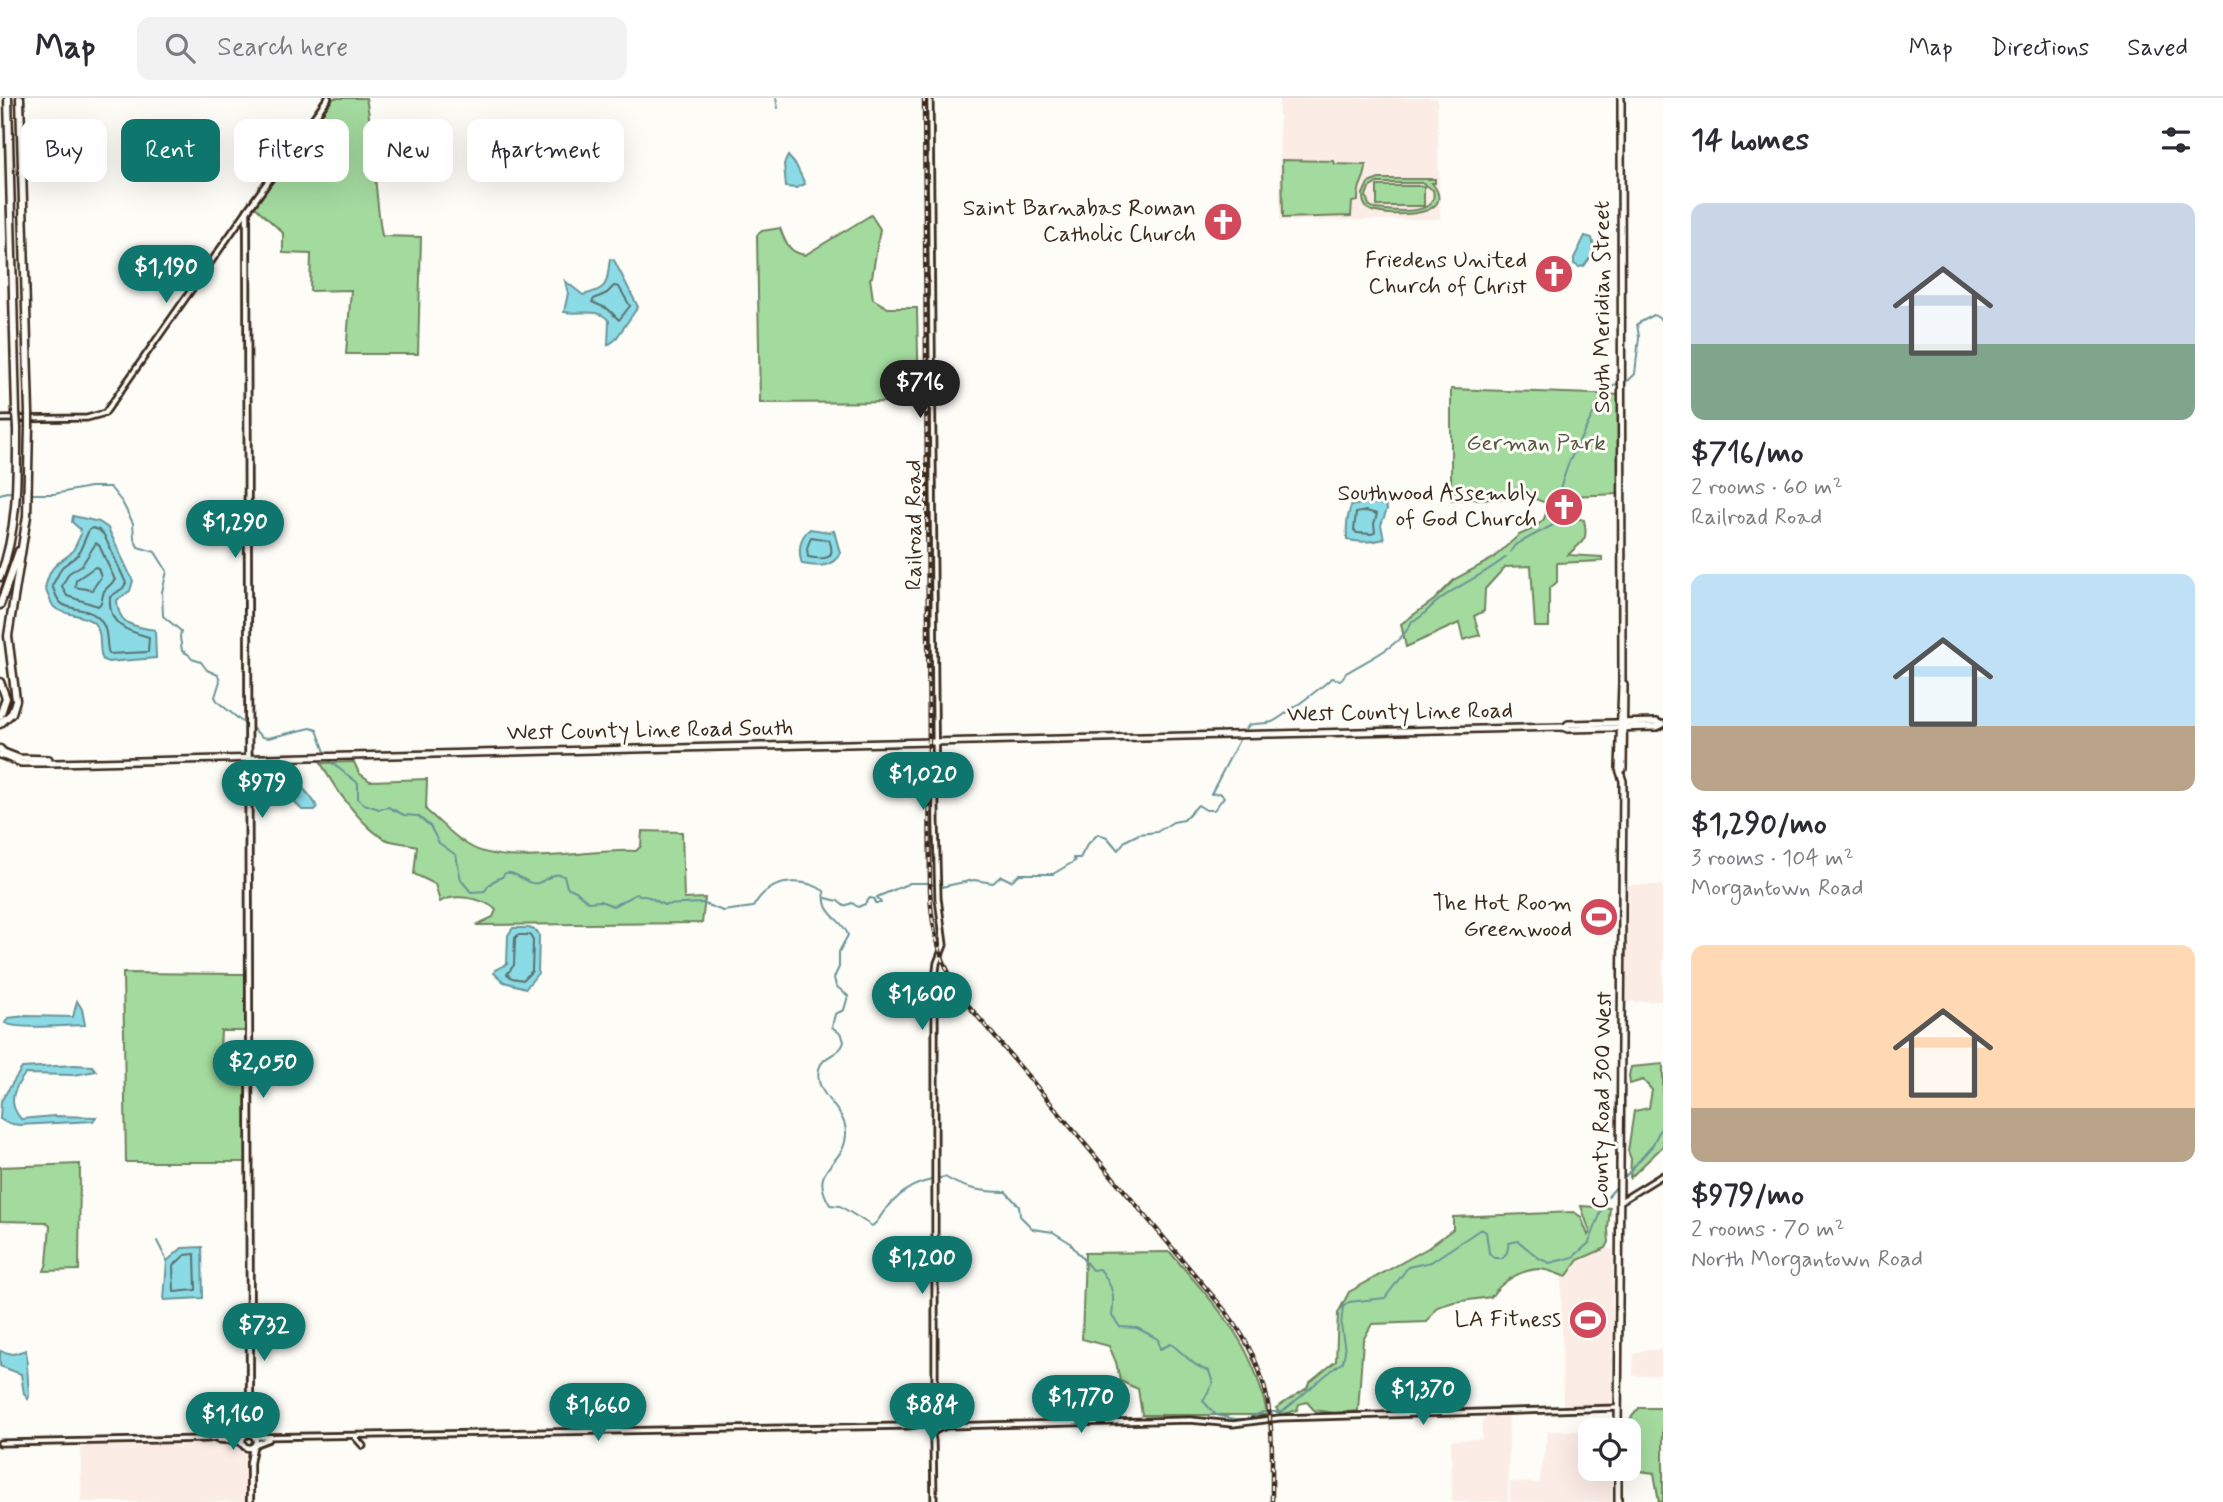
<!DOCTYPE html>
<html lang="en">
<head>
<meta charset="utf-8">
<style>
	:root { --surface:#fff; --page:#f2f2f3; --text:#2b2b33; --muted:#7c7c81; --line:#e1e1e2; --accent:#0f766e }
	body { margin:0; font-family:Mynerve,sans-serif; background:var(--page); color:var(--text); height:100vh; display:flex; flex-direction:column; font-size:26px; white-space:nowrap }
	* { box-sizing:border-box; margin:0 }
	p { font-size:23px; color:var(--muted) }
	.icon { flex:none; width:38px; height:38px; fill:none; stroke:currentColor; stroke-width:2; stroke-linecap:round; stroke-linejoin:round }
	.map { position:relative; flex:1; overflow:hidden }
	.details { display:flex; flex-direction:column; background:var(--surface); width:560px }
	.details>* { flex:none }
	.top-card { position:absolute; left:21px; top:21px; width:665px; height:63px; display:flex; gap:14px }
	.controls { position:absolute; left:1578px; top:1320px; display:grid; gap:14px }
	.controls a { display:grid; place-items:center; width:63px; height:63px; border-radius:14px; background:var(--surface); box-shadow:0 7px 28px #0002; font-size:35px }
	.price { position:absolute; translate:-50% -60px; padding:0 16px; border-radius:24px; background:var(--accent); color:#fff; font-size:23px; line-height:46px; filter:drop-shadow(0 2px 4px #0008) }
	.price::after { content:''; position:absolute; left:50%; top:42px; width:21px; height:16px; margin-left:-10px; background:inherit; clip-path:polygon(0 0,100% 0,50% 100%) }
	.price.active { background:#222; color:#fff }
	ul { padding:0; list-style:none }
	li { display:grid; align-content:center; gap:14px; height:371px; padding:0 28px }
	li span { display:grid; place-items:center; height:217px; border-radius:14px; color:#555 }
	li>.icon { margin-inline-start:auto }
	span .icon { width:126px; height:126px; fill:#fffc; stroke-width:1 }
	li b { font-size:30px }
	h2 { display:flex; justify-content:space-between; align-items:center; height:84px; padding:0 28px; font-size:30px }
	.pill { padding:0 24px; border-radius:14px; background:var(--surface); box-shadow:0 7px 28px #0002; font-size:24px; line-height:63px }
	.pill.active { background:var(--accent); color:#fff }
	header { display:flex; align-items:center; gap:42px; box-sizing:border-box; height:98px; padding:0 35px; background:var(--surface); border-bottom:2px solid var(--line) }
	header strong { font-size:33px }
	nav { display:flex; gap:38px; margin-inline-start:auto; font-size:24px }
	.search { width:490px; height:63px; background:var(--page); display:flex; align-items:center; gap:18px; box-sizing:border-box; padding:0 24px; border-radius:14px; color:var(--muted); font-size:26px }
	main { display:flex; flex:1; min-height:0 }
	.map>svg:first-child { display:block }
</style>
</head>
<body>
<header>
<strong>Map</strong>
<div class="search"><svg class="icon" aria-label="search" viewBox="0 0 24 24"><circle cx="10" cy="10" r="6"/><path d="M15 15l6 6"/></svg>Search here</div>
<nav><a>Map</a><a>Directions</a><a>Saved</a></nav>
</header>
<main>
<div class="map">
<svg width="1663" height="1404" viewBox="0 0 1663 1404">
	<rect width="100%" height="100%" fill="#fdfcf7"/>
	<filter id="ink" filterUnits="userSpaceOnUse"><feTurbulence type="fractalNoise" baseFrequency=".0143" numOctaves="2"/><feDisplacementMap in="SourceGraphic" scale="14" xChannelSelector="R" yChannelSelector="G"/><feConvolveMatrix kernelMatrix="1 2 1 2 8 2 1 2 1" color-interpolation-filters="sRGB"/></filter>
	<g filter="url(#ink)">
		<g fill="#fcece6">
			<polygon points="1279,0 1437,0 1440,121 1280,123"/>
			<polygon points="1630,787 1663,787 1663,903 1626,904 1628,788"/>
			<polygon points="1606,1150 1613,1151 1612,1301 1608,1306 1563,1307 1561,1177 1567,1178 1578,1162"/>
			<polygon points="1644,1252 1663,1252 1663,1298 1661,1277 1633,1278 1634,1256"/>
			<polygon points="1485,1318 1509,1318 1508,1403 1452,1404 1451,1342 1482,1341 1482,1322 1485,1321"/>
			<polygon points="1548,1333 1590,1333 1591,1370 1612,1370 1612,1404 1510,1404 1510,1384 1539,1385"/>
			<polygon points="207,1345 235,1347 244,1355 248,1404 81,1404 81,1346"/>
		</g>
		<g fill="#a3da9e" stroke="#6f825e" stroke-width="2" fill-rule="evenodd">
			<path d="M 334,0 L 366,0 C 375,46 374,92 382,138 L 421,139 L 418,256 L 346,256 L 351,192 L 310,193 L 311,156 L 283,155 L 283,135 L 254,108 Z"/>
			<path d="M 1282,62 L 1334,63 L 1335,66 L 1366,67 C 1366,83 1357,85 1358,103 L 1352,104 L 1351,118 L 1283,120 Z"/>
			<path d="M 1379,81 L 1435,81 L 1435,85 L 1432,85 C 1462,123 1378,119 1368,111 C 1363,106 1363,102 1363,96 L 1368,85 ZM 1377,85 L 1423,85 L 1433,92 C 1440,119 1392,113 1375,111 L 1369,107 L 1366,98 L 1369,90 Z"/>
			<rect x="1377" y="88" width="47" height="20"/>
			<path d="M 871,117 L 880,131 L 872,179 L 870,180 L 873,201 L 888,210 L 917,210 L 919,304 L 760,305 L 757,137 L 762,133 L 780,130 C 785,144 788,154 805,157 Z"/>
			<path d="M 1451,291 L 1620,297 L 1620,396 L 1569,398 L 1567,413 L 1569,418 L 1584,422 C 1589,444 1582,443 1568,457 L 1602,459 L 1602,463 L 1557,465 L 1557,484 L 1549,491 L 1549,529 L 1535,529 L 1531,468 L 1505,469 L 1485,491 L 1484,513 L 1474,518 L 1480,537 L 1463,542 L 1459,525 L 1406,549 L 1401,526 L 1434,502 L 1455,481 L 1492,461 L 1519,437 L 1535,430 L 1544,421 L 1549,406 L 1530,399 L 1451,402 Z"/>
			<path d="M 354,664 L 359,675 L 370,683 L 427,681 L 426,712 C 440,724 453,738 468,747 C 504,771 594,750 636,753 L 641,748 L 642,733 L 682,734 L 684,801 L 705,800 L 702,825 L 476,827 L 493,819 L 496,812 C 484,800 454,795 440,804 L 435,786 L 414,776 L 417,748 C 407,745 394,745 385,741 C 363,730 332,687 321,665 Z"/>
			<polygon points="123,875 245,876 247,933 221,933 220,951 247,951 247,1064 126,1064"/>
			<polygon points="1663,966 1663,1048 1630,1080 1631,1061 1628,1053 1634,1013 1649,1010 1652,992 1643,982 1630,986 1629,977 1631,969"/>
			<polygon points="80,1066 79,1172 44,1173 47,1165 50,1128 46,1124 0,1123 0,1069"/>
			<path d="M 1581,1108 L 1610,1110 L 1608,1131 L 1609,1144 L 1606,1150 L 1578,1162 L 1566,1179 C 1558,1176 1547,1171 1539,1171 C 1520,1172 1501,1184 1491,1199 L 1454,1204 L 1437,1209 L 1427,1224 L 1372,1226 L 1363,1242 L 1358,1313 L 1335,1315 L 1314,1312 L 1307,1304 L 1299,1306 L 1297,1312 L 1281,1317 L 1276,1310 L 1307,1290 L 1309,1285 L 1336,1263 L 1338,1215 L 1349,1194 L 1428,1150 L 1453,1131 L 1453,1119 L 1574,1114 L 1581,1119 L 1588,1137 L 1590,1134 Z"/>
			<path d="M 1170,1154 C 1216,1209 1254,1243 1267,1317 L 1142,1317 L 1138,1291 L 1120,1283 L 1116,1264 L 1109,1248 L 1082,1241 L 1085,1155 Z"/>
			<polygon points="1639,1310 1663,1310 1663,1404 1659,1404 1654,1375 1625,1371 1629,1370 1629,1332 1626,1332 1625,1327"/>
		</g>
		<g fill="#8bdbe6" stroke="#6b9496" stroke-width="2">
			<polygon points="788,58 796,67 805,86 796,90 786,89 784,66"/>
			<polygon points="1585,138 1592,140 1595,153 1584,168 1579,169 1574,166 1574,160"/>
			<path d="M 610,161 L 614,162 L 638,209 L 615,242 L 608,247 L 609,223 C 599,209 580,217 564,214 L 568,195 L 565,183 L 583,197 C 610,190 606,186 610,161 Z"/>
			<path d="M 1366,405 L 1386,407 L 1387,411 L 1381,427 L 1384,441 C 1374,444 1356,445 1347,441 C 1346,430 1347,419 1351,408 Z"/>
			<path d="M 73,418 L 99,424 L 108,430 L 133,483 L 130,493 L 117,502 C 118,528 134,528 155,532 L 156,560 L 108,564 L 103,562 C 97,551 104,536 94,525 C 83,515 63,518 54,509 C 50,504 48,496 45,490 C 50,470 53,468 69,457 C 74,453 78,442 81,436 L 80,431 L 72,424 Z"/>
			<path d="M 810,431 L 829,434 L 834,433 L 840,455 C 833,470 817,469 802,466 C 798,454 799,439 810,431 Z"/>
			<path d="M 287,678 C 297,683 312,698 317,709 L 315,712 L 302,712 L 290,699 L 279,694 L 277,681 L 280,678 Z"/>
			<polygon points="513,830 529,830 537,833 539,837 538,875 526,890 504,884 494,875 495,872 507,866 508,837"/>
			<path d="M 77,903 L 82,911 L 85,927 C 68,927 16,932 5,925 L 8,920 L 26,918 L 73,919 Z"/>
			<path d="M 74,967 L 92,968 L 96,973 L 74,977 L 25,976 C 13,992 7,1005 21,1021 L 54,1018 L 96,1019 L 93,1023 L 19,1027 L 7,1025 L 0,1021 L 1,1003 L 22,970 Z"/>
			<polygon points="202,1149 203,1200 164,1202 167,1163 182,1150"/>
			<polygon points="26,1252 29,1298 28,1301 24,1296 21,1276 0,1268 0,1253 13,1256"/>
		</g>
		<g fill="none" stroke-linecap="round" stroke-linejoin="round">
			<g stroke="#5b716e" stroke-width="2">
				<polygon points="614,188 619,189 630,208 619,222 608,211 592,204 594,201 607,195"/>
				<polygon points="1366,413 1377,416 1374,426 1375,434 1372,436 1357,435 1354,432 1356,415"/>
				<path d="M 92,430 L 99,432 L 104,437 L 126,485 L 123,490 L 110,499 C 108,527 126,533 149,539 L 148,554 L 109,556 C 106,548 108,536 104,528 C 93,506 70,515 60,504 C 56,500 55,493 52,488 L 62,469 L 78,457 L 89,432 Z"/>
				<path d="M 811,439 L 829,442 C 837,462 824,462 808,459 L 807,450 Z"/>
				<polygon points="96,445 99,447 115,482 104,493 101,505 98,508 67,498 62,488 69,475 82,467"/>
				<polygon points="95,469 98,470 101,479 92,492 75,489 76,482"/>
				<polygon points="518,837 530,837 533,843 532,873 523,882 512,880 507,876 514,867 515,840"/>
				<polygon points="195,1156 196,1192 174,1194 173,1168 185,1157"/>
			</g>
			<g stroke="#6b9496" stroke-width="2">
				<polyline points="776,0 778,10"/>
				<polyline points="0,396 7,394 14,395"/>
				<polyline points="30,396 54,396 90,389 110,389 122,404 133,425 134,440 138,449 155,454 167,473 162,494 163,518 181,533 180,539 182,553 188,556 192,561 201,564 207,572 218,577 220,583 215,599 218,604 246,627"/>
				<polyline points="1510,454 1515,447 1555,426 1556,402 1569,364 1590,322 1601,301 1614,287 1629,282 1635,276 1639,239 1637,226 1654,217 1663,223"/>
				<path d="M 251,629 L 262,639 L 268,640 L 311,630 L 317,632 L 328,662 L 358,685 L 358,701 L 364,706 L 379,711 L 388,709 L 404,717 L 418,718 L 430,728 L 439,745 L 456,757 L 461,782 L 471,794 L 485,793 C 490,784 493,783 502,779 C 503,778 504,775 506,775 C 517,773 527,788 538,785 C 548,782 552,773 564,778 L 567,789 L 576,793 L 588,804 L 600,803 L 613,808 L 636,796 L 649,799 L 664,807 L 702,805 L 723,813 L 753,809 C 756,804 759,799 764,795 C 779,781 807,781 824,793 C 825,799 824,805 827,810 C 833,821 844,825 848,837 L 839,854 L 839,869 L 834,880 L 836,888 L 848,898 L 844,912 L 835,916 L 832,929 L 842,937 L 844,944 C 840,958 823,956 819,971 C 813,998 846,1009 846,1035 C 846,1069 806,1067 830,1107 L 840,1108 L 872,1128 C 880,1123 880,1117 886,1111 C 907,1088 915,1085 945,1079 C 964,1091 983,1094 1006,1094 L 1019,1108 L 1020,1118 L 1033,1131 L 1053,1134 L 1069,1144 L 1092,1172 L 1100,1171 C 1113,1189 1115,1196 1112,1218 L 1120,1229 L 1137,1230 L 1158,1241 L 1160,1251 L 1171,1246 C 1185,1256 1193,1269 1209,1273 L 1213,1285 L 1203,1303 L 1216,1317 L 1235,1321 L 1247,1321 L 1263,1314 L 1282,1314 C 1303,1298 1321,1279 1343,1264 L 1345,1253 L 1341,1227 L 1343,1209 L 1349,1204 L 1385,1200 L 1408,1169 L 1431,1164 L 1481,1131 L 1486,1134 L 1489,1155 L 1494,1160 L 1503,1160 L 1507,1154 L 1509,1145 L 1518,1143 L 1540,1161 L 1550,1165 L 1573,1159 L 1589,1145 L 1606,1101 L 1617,1088"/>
				<path d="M 1244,633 L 1249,627 C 1257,625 1265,626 1272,624 C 1278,622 1327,586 1331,580 L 1341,582 L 1346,575 C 1367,562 1403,547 1412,523 C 1421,521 1423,516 1430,510 C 1450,490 1482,479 1506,459"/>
				<polyline points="826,800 838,803 844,808 852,805 858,809 865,806 870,800 875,801 875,805 881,805 877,799 910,785 928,785 941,789 974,782 993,785 1001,778 1011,783 1020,776 1053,776 1075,763 1073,760 1080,760 1087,747 1098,736 1107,739 1118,752 1125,743 1139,736 1157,734 1173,724 1184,722 1198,707 1206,712 1214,712 1224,699 1220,695 1211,696 1240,640"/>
				<polyline points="1623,1081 1652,1048 1663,1026"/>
				<polyline points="157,1143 167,1163"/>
			</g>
			<g stroke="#3b2a1e" stroke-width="9">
				<g id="tertiary">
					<polyline points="930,0 936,726 938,800 944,847 937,865 935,881 935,1312 938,1324"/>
					<polyline points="0,321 87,320 105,315 246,114"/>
					<polyline points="1621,1103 1663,1077"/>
					<circle cx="934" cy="1328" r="5"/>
					<polyline points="938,1331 947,1328 1190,1322 1233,1326 1279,1320 1618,1310"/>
					<polyline points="931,1332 933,1343 934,1404"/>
					<polyline points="354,1338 363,1348"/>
					<polyline points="255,1339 908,1328 930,1325"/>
					<polyline points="219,1342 236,1343 243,1346"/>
					<polyline points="0,1345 206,1341 245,1337"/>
					<polyline points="256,1346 269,1341"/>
				</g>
			</g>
			<g stroke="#3b2a1e" stroke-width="10">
				<g id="secondary">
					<circle cx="249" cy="1343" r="7"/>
					<polyline points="254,1338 251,1325 250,1294 247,113 328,0"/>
					<polyline points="250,1404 250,1365 253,1349"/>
				</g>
			</g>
			<g stroke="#3b2a1e" stroke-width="10">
				<g id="primary">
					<polyline points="1565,629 1568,626 1657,624 1660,626"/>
					<polyline points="1,653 19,660 49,661"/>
					<polyline points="0,657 21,665 54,665 1563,629 1568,631 1657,629 1663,626"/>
					<polyline points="1621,673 1623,671 1624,587 1622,585"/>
					<polyline points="1618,1332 1623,683 1619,671 1622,585 1621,0"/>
					<polyline points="1618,1370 1618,1404"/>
				</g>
			</g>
			<g stroke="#3b2a1e" stroke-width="11">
				<g id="motorway">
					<polyline points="8,0 16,314"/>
					<polyline points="20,0 29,315"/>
					<path d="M 0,479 C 18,431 17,381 17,330"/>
					<polyline points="0,507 19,453"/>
					<polyline points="0,584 6,600 0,618"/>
					<polyline points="0,626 12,615 16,602 8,538 27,418 29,329"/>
					<polyline points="0,651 2,653"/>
				</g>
			</g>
			<use href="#tertiary" stroke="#fdfcf7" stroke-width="3.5"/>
			<use href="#secondary" stroke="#fdfcf7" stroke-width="4.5"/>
			<use href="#primary" stroke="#fdfcf7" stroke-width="5"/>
			<use href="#motorway" stroke="#fdfcf7" stroke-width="6"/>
			<g stroke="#3b2a1e" stroke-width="4.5">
				<path id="rail" d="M 924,0 L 930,792 C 931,835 942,872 968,907 L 1227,1215 C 1276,1280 1272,1327 1272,1404"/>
			</g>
			<use href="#rail" stroke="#fdfcf7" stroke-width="2" stroke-dasharray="5" stroke-linecap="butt"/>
			<g stroke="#3b2a1e" stroke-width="11" stroke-linecap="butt">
				<g id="motorway-bridge">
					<polyline points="16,314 17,330"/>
					<polyline points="29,329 29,315"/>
				</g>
			</g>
			<use href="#motorway-bridge" stroke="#fdfcf7" stroke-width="6"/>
		</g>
	</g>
	<defs>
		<g id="church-disc" transform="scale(2.0125)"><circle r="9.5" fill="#d1495b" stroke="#fdfcf7"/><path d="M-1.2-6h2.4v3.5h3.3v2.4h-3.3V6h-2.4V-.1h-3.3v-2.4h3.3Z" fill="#fff"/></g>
		<g id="stadium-disc" transform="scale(2.0125)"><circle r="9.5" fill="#d1495b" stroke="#fdfcf7"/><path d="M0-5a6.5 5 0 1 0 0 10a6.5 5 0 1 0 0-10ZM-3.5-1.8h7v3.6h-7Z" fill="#fff"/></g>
	</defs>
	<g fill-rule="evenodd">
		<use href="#church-disc" x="1223" y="124"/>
		<use href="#church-disc" x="1554" y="176"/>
		<use href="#church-disc" x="1564" y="409"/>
		<use href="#stadium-disc" x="1599" y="819"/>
		<use href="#stadium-disc" x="1588" y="1222"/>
	</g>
	<g text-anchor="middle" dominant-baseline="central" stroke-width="6" stroke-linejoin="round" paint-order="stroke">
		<g font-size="23" fill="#3b2a1e" stroke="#fdfcf7" text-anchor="end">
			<text x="1196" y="111">Saint Barnabas Roman<tspan x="1196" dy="26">Catholic Church</tspan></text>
			<text x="1527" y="163">Friedens United<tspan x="1527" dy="26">Church of Christ</tspan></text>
			<text x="1537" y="396">Southwood Assembly<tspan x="1537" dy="26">of God Church</tspan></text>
			<text x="1572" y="806">The Hot Room<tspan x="1572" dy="26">Greenwood</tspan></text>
			<text x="1561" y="1222">LA Fitness</text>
		</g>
		<g font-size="23" fill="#3b2a1e" stroke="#fdfcf7">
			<text transform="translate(1603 209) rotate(-90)">South Meridian Street</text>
			<text transform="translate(915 427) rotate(-90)">Railroad Road</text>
			<text transform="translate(1400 615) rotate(-1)">West County Line Road</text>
			<text transform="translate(650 633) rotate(-1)">West County Line Road South</text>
			<text transform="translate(1603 1002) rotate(-89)">County Road 300 West</text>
		</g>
		<g font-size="23" fill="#55563e" stroke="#fdfcf7">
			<text x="1536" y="346">German Park</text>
		</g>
	</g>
</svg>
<div class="controls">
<a><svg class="icon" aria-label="locate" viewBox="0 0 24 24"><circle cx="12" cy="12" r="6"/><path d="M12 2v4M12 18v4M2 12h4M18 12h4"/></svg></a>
</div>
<b class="price" style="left:166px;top:207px">$1,190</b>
<b class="price active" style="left:920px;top:322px">$716</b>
<b class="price" style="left:235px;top:462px">$1,290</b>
<b class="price" style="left:923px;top:714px">$1,020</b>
<b class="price" style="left:262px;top:722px">$979</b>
<b class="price" style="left:922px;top:934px">$1,600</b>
<b class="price" style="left:263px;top:1002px">$2,050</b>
<b class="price" style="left:922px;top:1198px">$1,200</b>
<b class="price" style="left:264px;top:1265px">$732</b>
<b class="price" style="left:1423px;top:1329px">$1,370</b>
<b class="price" style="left:1081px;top:1337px">$1,770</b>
<b class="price" style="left:598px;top:1345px">$1,660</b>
<b class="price" style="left:932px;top:1345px">$884</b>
<b class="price" style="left:233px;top:1354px">$1,160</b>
<div class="top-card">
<a class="pill">Buy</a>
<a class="pill active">Rent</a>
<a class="pill">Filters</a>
<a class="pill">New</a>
<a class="pill">Apartment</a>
</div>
</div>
<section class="details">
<h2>14 homes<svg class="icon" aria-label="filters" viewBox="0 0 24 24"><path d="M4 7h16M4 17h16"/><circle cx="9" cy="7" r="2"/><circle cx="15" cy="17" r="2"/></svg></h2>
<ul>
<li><span style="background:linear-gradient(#c9d6e8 65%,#7fa58c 0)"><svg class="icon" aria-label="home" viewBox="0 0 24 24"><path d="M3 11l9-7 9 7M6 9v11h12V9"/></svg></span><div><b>$716/mo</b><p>2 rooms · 60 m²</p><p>Railroad Road</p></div></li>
<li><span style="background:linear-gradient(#bfe0f5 70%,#b9a48a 0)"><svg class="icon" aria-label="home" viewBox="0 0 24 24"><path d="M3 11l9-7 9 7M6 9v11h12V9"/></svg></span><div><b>$1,290/mo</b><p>3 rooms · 104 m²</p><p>Morgantown Road</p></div></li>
<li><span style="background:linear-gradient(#ffd9b3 75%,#b9a48a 0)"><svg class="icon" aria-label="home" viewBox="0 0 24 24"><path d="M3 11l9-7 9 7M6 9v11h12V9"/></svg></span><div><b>$979/mo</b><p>2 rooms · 70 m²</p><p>North Morgantown Road</p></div></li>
</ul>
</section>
</main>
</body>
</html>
